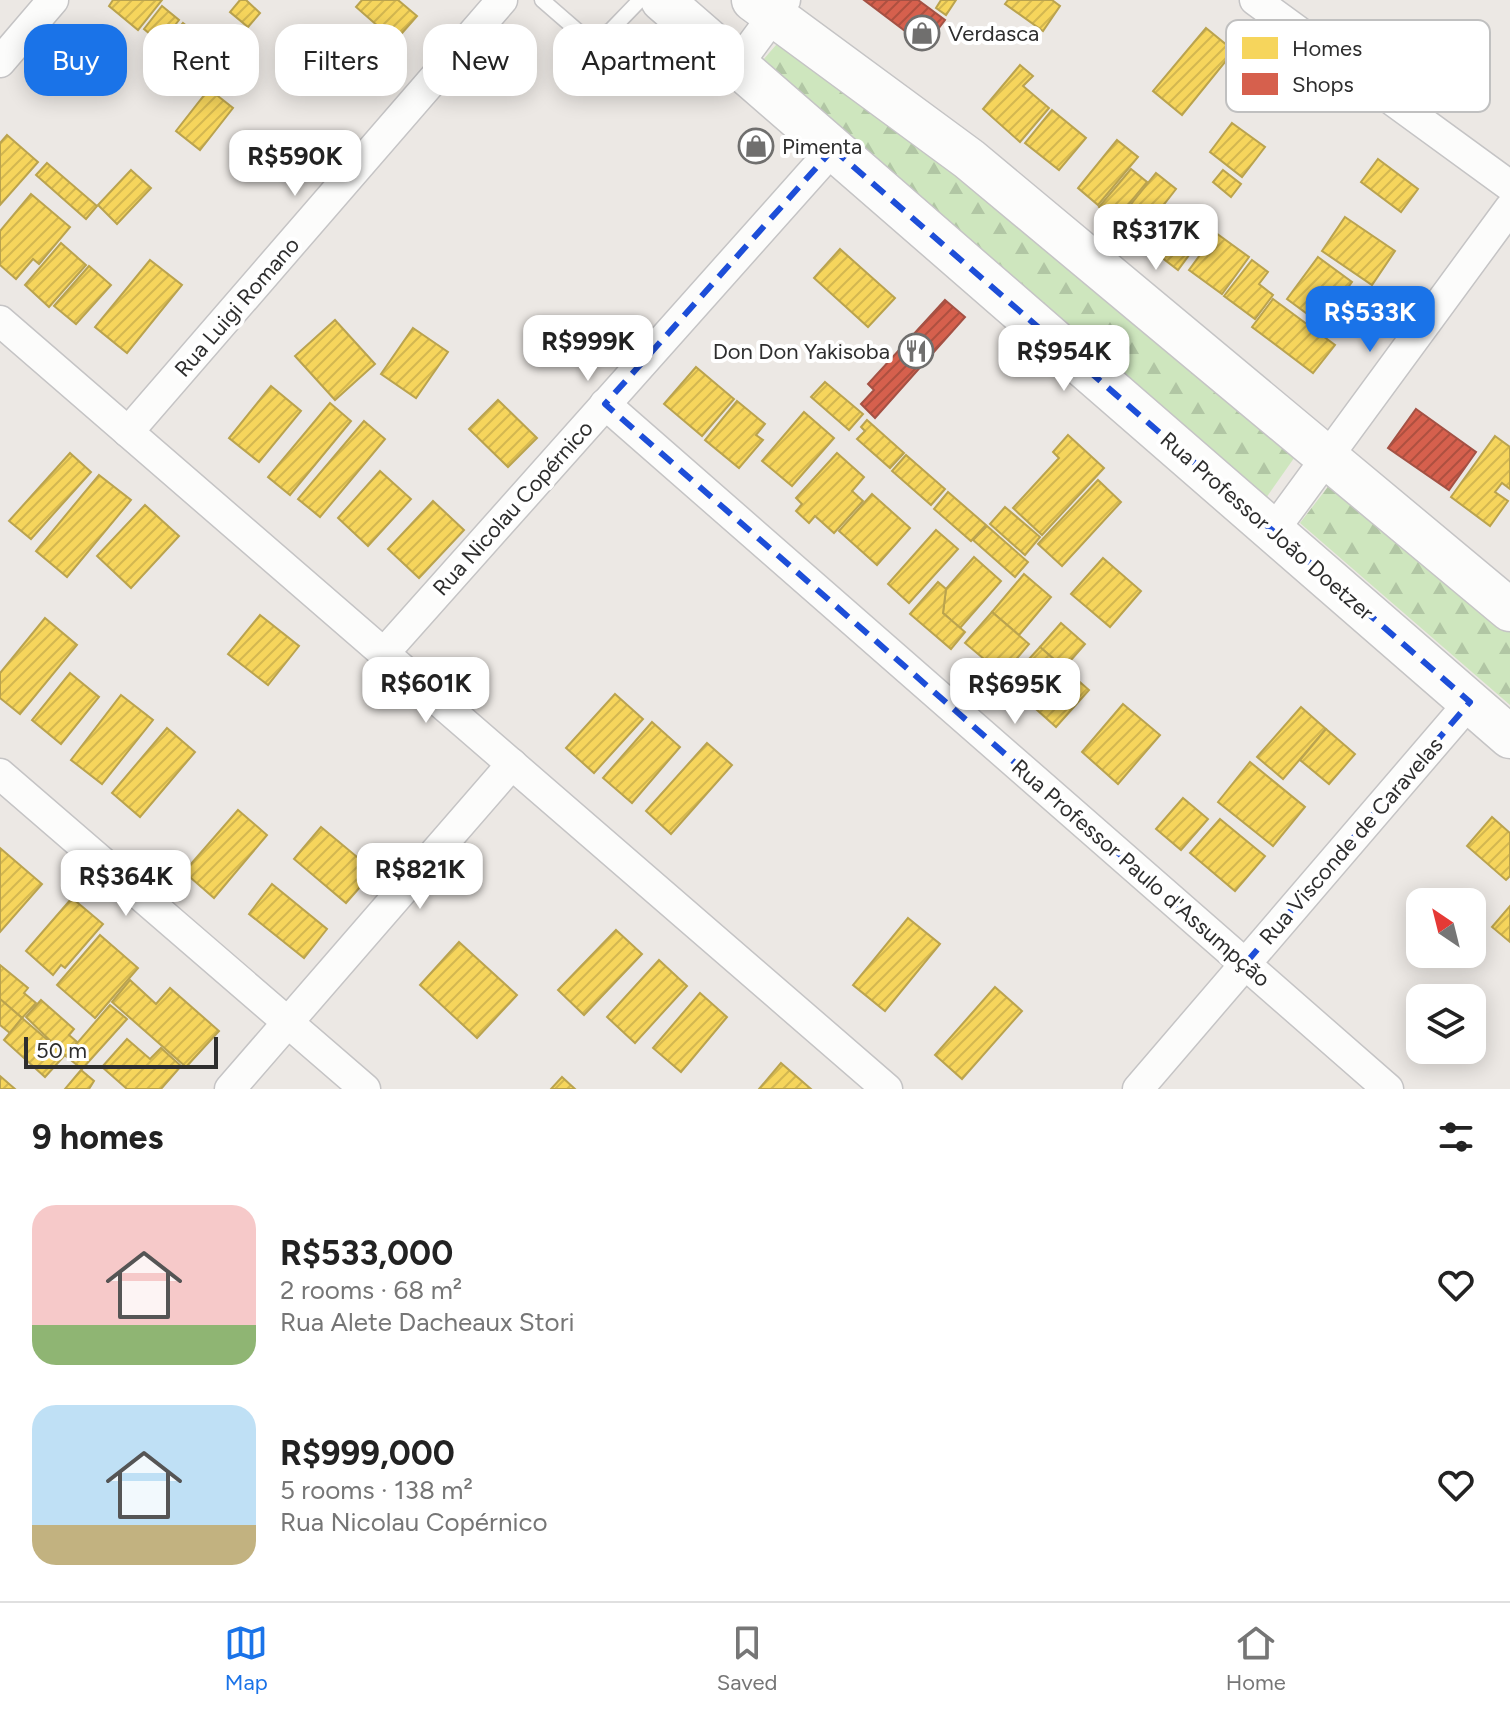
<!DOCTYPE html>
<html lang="en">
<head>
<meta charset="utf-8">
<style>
	:root { --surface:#fff; --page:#f6f6f6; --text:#222; --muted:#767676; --line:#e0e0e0; --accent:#1a73e8 }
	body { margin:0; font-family:Figtree,sans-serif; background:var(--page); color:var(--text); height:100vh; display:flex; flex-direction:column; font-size:30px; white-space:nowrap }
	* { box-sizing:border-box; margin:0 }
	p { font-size:26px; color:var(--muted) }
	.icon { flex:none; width:44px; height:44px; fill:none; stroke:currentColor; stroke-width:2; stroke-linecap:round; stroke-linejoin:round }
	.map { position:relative; height:1089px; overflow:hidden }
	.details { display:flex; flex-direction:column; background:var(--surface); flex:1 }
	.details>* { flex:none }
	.top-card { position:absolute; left:24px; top:24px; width:800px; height:72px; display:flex; gap:16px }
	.needle { width:52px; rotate:325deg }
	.fabs { position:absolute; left:1406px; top:888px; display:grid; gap:16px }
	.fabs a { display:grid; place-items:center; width:80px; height:80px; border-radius:16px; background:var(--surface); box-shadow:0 4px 20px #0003; font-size:40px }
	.scale { position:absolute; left:24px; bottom:20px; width:194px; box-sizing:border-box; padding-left:8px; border:4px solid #2e2e2e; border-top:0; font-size:22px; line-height:28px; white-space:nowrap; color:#2e2e2e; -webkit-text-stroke:6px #fff; paint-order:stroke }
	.price { position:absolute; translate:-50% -68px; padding:0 18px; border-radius:16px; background:#fff; color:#222; font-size:26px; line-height:52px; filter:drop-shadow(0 2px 4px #0008) }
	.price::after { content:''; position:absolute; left:50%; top:48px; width:24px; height:18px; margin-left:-12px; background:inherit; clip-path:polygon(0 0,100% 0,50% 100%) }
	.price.active { background:var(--accent); color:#fff }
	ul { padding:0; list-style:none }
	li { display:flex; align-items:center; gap:24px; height:200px; padding:0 32px }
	li span { display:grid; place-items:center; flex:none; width:224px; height:160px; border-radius:24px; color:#555 }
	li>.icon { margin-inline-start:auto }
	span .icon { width:96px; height:96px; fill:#fffc; stroke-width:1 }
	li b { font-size:34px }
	h2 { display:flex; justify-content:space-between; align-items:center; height:96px; padding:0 32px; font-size:34px }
	.tag { padding:0 28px; border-radius:24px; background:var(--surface); box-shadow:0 4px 20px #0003; font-size:28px; line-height:72px }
	.tag.active { background:var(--accent); color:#fff }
	.tabs { display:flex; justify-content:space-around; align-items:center; height:112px; border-top:2px solid var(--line); background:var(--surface); font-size:22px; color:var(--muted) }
	.tabs a { display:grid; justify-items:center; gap:4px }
	.tabs .active { color:var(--accent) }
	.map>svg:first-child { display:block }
</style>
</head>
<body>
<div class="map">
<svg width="1510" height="1089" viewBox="0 0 1510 1089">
	<defs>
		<pattern id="forest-firs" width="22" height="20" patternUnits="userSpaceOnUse" patternTransform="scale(2)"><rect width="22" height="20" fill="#cee6be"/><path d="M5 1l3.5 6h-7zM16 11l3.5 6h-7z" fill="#b1c6a4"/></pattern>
		<pattern id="homes-hatch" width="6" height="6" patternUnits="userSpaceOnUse" patternTransform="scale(2)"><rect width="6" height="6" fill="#f6d55c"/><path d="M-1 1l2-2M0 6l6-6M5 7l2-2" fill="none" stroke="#d3b750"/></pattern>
		<pattern id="shops-hatch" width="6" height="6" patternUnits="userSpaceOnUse" patternTransform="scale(2)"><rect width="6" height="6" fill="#d6604d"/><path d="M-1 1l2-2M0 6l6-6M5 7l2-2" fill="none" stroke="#ae5040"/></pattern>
	</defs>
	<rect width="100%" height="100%" fill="#ece8e4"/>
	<g fill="url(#forest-firs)">
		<polygon points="783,37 1299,451 1266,498 763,60"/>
		<polygon points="1330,484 1510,629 1510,705 1300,523"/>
	</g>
	<g fill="url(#homes-hatch)" stroke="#baa34e" stroke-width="2">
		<polygon points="113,0 162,0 138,30 109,6"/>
		<polygon points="240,0 246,0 260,13 248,27 230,12"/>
		<polygon points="362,0 398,0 417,16 395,41 356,7"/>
		<polygon points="941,0 956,0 946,15 936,8"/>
		<polygon points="1008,0 1052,0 1060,6 1043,31 1005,4"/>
		<polygon points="162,6 179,20 161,43 144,29"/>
		<polygon points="183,23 198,35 179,58 164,45"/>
		<polygon points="1206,28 1234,51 1182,115 1153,91"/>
		<polygon points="201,36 221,53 202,77 181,59"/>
		<polygon points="1020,65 1033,76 1023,86 1049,108 1020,142 983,109"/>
		<polygon points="209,89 233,108 200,150 176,131"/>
		<polygon points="1052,110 1086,138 1059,170 1025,143"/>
		<polygon points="1232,123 1265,147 1242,177 1210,152"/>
		<polygon points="7,135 38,162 0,205 0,143"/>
		<polygon points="1117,140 1138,157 1098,205 1078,188"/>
		<polygon points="1378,159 1418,189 1401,212 1361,182"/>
		<polygon points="47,163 97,206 86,219 36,175"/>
		<polygon points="1131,169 1147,182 1115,221 1099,207"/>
		<polygon points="131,170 151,188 117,224 98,205"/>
		<polygon points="1223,170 1241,184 1231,197 1213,182"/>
		<polygon points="1156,173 1176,189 1137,239 1116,223"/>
		<polygon points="31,194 70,227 39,264 33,259 16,279 0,265 0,231"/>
		<polygon points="1167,207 1204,235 1178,270 1140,241"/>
		<polygon points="1345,217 1395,251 1372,285 1322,251"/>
		<polygon points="1216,233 1249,257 1222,294 1189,270"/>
		<polygon points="61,243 86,265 49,307 25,285"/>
		<polygon points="840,249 895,298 868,327 814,278"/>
		<polygon points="1318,257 1352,282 1321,324 1287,299"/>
		<polygon points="150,260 182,285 127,353 95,327"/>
		<polygon points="1252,260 1268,272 1259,284 1273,295 1255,319 1224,296"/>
		<polygon points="89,266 111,285 76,324 54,306"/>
		<polygon points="1273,299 1335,345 1313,373 1252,327"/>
		<polygon points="335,320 375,364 335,400 295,356"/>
		<polygon points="413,328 448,352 416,398 381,374"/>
		<polygon points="696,367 734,399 702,436 664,404"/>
		<polygon points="825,382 863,414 849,430 811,397"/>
		<polygon points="271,386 301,411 259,462 229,438"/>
		<polygon points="498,400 537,438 508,467 469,429"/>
		<polygon points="737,401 765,424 756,435 763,440 739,468 705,440"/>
		<polygon points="330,403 351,421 290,495 268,477"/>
		<polygon points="804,412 834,438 792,486 762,461"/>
		<polygon points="867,420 904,453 890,468 857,439 865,431 861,427"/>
		<polygon points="364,421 385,439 320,517 298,499"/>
		<polygon points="1068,435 1104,468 1042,535 1013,508 1059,458 1053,452"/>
		<polygon points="1495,436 1510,447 1510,489 1502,483 1495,492 1508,501 1490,526 1451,497"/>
		<polygon points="70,453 91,472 31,539 9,521"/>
		<polygon points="837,453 864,477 852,491 863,501 834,533 815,516 809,523 796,511 802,504 796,498"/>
		<polygon points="906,455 945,489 931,505 892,471"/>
		<polygon points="380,471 411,499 368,546 338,518"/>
		<polygon points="99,475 131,500 67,577 36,551"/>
		<polygon points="1098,480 1121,502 1062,566 1038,544"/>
		<polygon points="948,492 986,525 971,541 934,509"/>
		<polygon points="872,494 910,528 877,565 839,531"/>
		<polygon points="433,501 464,530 419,578 388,549"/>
		<polygon points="145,505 179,536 131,588 97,556"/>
		<polygon points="1005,507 1040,537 1025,555 990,524"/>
		<polygon points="987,526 1028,562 1015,577 973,540"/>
		<polygon points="936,530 958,549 909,603 888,584"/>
		<polygon points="974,557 1001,581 960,628 943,613 946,589"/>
		<polygon points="1103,558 1141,591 1110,627 1071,594"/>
		<polygon points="1024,574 1051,597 1019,635 992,612"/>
		<polygon points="938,582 946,589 943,613 965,632 951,649 910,614"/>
		<polygon points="992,612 1029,644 1003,675 965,643"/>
		<polygon points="260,615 299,646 268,685 228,654"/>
		<polygon points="45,618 77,645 20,714 0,698 0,673"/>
		<polygon points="1061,623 1085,644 1064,668 1040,647"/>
		<polygon points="1040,647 1089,690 1056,727 1007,683"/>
		<polygon points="70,673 99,697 61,744 32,720"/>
		<polygon points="615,694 643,719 594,773 566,748"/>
		<polygon points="121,695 153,720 102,784 71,760"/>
		<polygon points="1123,704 1160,735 1118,784 1082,752"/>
		<polygon points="1301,707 1326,729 1283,779 1257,757"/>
		<polygon points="652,722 680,747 632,803 603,778"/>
		<polygon points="167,728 195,752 140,817 112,793"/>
		<polygon points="1326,729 1355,754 1329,784 1300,760"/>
		<polygon points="707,743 732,765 671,834 646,811"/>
		<polygon points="1250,762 1305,807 1273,846 1218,802"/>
		<polygon points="1183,798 1208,819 1181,850 1156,829"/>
		<polygon points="238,810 267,835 214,898 184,872"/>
		<polygon points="1492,817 1510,833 1510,876 1506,880 1467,846"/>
		<polygon points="1220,819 1265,856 1235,891 1190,853"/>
		<polygon points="321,827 374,871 346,903 294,859"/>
		<polygon points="0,848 42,884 0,932"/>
		<polygon points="272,884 327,929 304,958 249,914"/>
		<polygon points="72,898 103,924 65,968 61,965 53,975 26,951"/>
		<polygon points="1510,906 1510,942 1492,927"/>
		<polygon points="908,918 940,944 885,1011 853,985"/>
		<polygon points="616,930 642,954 584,1015 558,990"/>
		<polygon points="100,935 138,968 95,1018 57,985"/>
		<polygon points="459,942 517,995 477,1038 420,985"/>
		<polygon points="659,960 687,986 635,1043 607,1017"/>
		<polygon points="0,965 28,988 24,993 36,1003 22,1018 0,999"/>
		<polygon points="130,980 156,1004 170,988 219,1031 186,1067 112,1002"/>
		<polygon points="995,987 1022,1011 962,1079 935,1055"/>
		<polygon points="700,993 727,1017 681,1072 653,1048"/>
		<polygon points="0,999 22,1018 10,1033 0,1025"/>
		<polygon points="41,1000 74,1029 69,1035 77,1042 66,1056 26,1017"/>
		<polygon points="110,1005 127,1019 82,1069 66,1056"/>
		<polygon points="22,1018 65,1055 45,1077 4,1040"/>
		<polygon points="127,1039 150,1059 161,1048 181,1066 161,1089 127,1089 102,1067"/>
		<polygon points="781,1063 811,1089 759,1089"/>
		<polygon points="81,1070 94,1081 89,1089 65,1089"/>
		<polygon points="0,1076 15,1089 0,1089"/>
		<polygon points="562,1077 575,1089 551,1089"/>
	</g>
	<g fill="url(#shops-hatch)" stroke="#a45144" stroke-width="2">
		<polygon points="864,0 918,0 945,20 925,46"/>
		<polygon points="945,300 965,317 875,418 861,404 874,390 868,384"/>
		<polygon points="1416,409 1476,452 1449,490 1388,448"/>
	</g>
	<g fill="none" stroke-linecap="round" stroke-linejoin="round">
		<g stroke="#c5c4c5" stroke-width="17">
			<polyline id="service" points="542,0 580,33 596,38 611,30 640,0"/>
		</g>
		<g stroke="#c5c4c5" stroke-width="33">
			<g id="minor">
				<polyline points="1255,0 1510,186"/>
				<polyline points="0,62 53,0"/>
				<polyline points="737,65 785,0"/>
				<polyline points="0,321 887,1089"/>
				<polyline points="605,404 1388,1089"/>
				<polyline points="128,432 502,0"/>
				<polyline points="1273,531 1510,208"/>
				<polyline points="384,653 833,149"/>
				<polyline points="0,774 365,1089"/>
				<polyline points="230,1089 512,764"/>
				<polyline points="1138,1089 1470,702"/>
			</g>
		</g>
		<g stroke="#c5c4c5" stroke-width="45">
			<g id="secondary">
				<polyline points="662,0 1510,737"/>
				<polyline points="753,0 969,159 1510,610"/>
			</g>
		</g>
		<use href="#service" stroke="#fcfcfb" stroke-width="14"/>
		<use href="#minor" stroke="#fcfcfb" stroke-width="30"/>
		<use href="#secondary" stroke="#fcfcfb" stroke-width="42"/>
	</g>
	<path fill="none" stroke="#1d4ed8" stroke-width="6" stroke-dasharray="16 10" stroke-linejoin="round" d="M 833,149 L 1470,702 L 1245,964 L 605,404 Z"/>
	<defs>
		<g id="shop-ring" transform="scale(1.8)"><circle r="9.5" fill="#fff" stroke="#706f6e" stroke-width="1.5"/><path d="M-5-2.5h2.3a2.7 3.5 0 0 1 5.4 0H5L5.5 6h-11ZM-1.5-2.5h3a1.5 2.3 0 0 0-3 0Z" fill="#706f6e"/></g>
		<g id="restaurant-ring" transform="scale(1.8)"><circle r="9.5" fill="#fff" stroke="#706f6e" stroke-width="1.5"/><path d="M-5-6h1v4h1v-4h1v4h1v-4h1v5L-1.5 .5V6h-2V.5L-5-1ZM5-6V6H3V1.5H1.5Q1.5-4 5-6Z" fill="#706f6e"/></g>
	</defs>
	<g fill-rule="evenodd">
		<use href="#shop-ring" x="922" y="33"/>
		<use href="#shop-ring" x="756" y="146"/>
		<use href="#restaurant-ring" x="916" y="351"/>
	</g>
	<g text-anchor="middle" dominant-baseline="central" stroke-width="8" stroke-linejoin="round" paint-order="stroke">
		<g font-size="22" fill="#2e2e2e" stroke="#fff" text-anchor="start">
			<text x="948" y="33">Verdasca</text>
			<text x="782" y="146">Pimenta</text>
			<text x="890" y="351" text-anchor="end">Don Don Yakisoba</text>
		</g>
		<g font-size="22" fill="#2e2e2e" stroke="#fff">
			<text transform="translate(237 307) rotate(-49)">Rua Luigi Romano</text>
			<text transform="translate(513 508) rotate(-48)">Rua Nicolau Copérnico</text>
			<text transform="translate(1267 526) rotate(41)">Rua Professor João Doetzer</text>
			<text transform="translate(1351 841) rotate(-49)">Rua Visconde de Caravelas</text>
			<text transform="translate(1141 873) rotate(41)">Rua Professor Paulo d'Assumpção</text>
		</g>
	</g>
	<rect x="1226" y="20" width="264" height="92" rx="12" fill="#fff" stroke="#c0c0c0" stroke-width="2"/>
	<rect x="1242" y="37" width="36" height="22" fill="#f6d55c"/>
	<rect x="1242" y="73" width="36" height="22" fill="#d6604d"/>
	<g font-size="22" fill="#2e2e2e">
		<text x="1292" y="56">Homes</text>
		<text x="1292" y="92">Shops</text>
	</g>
</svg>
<div class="fabs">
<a><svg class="needle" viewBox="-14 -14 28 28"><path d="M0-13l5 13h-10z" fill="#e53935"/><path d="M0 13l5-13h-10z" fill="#767676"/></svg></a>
<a><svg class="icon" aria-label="layers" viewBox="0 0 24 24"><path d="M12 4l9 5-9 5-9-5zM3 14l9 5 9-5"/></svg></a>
</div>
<div class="scale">50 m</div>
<b class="price" style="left:295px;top:198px">R$590K</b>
<b class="price" style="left:1156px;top:272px">R$317K</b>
<b class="price active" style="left:1370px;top:354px">R$533K</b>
<b class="price" style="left:588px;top:383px">R$999K</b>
<b class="price" style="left:1064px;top:393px">R$954K</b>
<b class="price" style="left:426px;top:725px">R$601K</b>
<b class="price" style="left:1015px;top:726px">R$695K</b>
<b class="price" style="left:420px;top:911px">R$821K</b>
<b class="price" style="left:126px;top:918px">R$364K</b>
<div class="top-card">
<a class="tag active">Buy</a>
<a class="tag">Rent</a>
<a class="tag">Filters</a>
<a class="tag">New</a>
<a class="tag">Apartment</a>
</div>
</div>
<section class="details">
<h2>9 homes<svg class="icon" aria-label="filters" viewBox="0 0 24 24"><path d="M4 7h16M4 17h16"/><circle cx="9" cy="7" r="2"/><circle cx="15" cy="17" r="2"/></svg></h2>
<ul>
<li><span style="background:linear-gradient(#f6c9c9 75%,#8fb573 0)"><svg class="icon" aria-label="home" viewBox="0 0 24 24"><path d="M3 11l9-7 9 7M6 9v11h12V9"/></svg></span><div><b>R$533,000</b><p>2 rooms · 68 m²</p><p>Rua Alete Dacheaux Stori</p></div><svg class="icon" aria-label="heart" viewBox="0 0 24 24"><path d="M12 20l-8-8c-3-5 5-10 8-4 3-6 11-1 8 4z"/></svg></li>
<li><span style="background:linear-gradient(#bfe0f5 75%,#c2b280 0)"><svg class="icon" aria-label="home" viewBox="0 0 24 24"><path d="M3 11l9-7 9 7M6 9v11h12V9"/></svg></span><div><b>R$999,000</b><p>5 rooms · 138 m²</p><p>Rua Nicolau Copérnico</p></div><svg class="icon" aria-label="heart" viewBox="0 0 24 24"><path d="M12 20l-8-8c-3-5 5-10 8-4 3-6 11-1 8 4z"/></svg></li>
</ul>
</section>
<nav class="tabs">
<a class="active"><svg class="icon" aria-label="map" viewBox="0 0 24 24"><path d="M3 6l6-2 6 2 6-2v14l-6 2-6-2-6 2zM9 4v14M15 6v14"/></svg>Map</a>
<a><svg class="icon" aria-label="saved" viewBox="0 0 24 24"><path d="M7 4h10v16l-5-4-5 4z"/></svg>Saved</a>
<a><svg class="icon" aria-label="home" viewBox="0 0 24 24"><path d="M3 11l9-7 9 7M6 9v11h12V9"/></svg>Home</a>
</nav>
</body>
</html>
